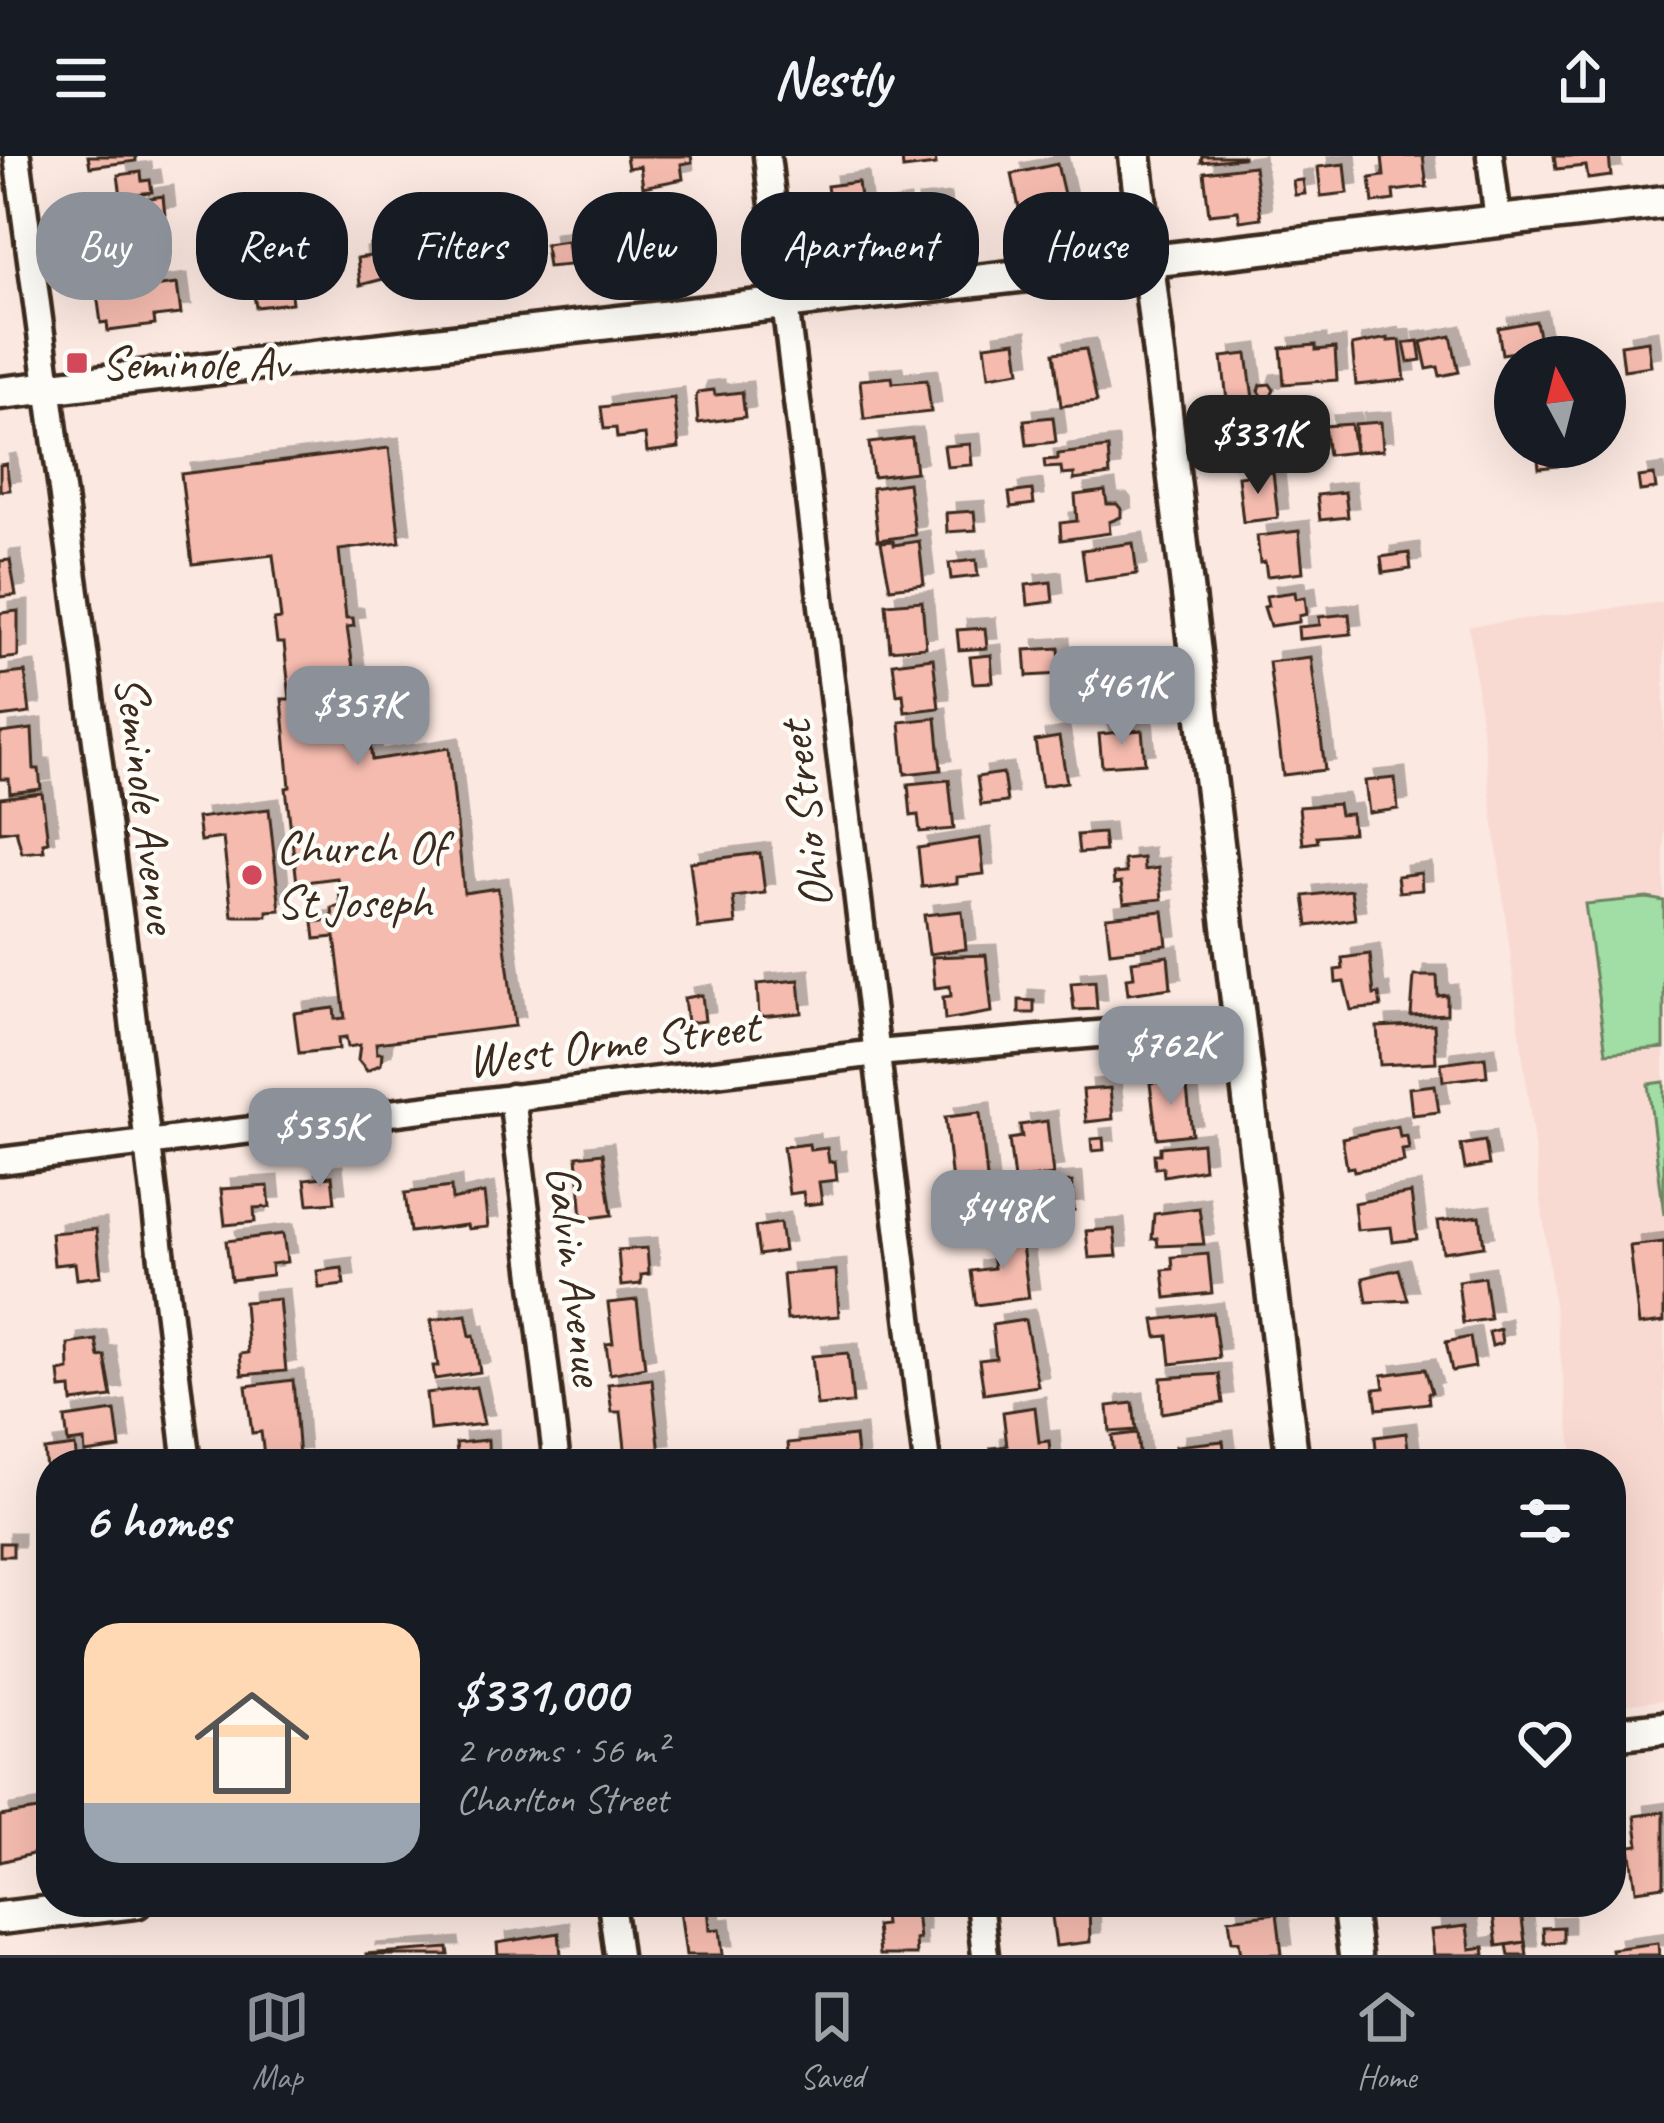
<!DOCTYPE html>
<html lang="en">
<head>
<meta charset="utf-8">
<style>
	:root { --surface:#171b24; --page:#20242c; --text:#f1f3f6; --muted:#9ea1a6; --line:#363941; --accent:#8c9099 }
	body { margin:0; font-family:Caveat,sans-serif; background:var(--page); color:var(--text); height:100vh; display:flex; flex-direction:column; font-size:45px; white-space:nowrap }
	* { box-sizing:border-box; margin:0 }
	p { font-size:39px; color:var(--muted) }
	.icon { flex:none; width:66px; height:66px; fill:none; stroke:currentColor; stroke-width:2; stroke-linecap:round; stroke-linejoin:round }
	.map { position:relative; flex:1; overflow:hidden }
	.side { position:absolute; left:36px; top:1293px; width:1590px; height:468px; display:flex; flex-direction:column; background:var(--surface); border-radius:48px; box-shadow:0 12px 48px #0002 }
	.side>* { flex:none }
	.hud { position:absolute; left:36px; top:36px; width:1593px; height:108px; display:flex; gap:24px }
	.needle { width:78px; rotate:353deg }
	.buttons { position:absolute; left:1494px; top:180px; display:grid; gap:24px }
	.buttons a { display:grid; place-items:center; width:132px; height:132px; border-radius:50%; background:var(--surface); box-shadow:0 12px 48px #0002; font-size:60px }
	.price { position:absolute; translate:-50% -102px; padding:0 27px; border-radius:24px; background:var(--accent); color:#fff; font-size:39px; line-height:78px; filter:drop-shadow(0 3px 6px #0008) }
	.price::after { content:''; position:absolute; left:50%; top:72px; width:36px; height:27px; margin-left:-18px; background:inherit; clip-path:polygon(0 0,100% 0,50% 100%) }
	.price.on { background:#222; color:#fff }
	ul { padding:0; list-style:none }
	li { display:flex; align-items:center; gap:36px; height:300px; padding:0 48px }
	li span { display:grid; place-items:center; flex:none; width:336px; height:240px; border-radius:36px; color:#555 }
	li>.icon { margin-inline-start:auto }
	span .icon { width:144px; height:144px; fill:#fffc; stroke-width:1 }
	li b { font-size:51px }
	h2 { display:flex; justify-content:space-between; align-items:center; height:144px; padding:0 48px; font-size:51px }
	.tag { padding:0 42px; border-radius:48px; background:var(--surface); box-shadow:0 12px 48px #0002; font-size:42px; line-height:108px }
	.tag.on { background:var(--accent); color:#fff }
	header { display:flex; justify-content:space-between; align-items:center; height:156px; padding:0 48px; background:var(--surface); font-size:54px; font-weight:600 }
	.tabs { display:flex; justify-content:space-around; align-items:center; height:168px; border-top:3px solid var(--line); background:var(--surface); font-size:33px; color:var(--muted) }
	.tabs a { display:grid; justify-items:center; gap:6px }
	.tabs .on { color:var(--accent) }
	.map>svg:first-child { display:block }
</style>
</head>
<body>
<header><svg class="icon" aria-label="menu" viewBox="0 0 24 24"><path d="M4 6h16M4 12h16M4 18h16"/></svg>Nestly<svg class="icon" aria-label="share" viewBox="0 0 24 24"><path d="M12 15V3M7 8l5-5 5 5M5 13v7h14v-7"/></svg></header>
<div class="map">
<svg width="1664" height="1799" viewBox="0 0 1664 1799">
	<defs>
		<filter id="shadow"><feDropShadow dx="10" dy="-10" stdDeviation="0" flood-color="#0004"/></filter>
	</defs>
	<rect width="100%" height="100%" fill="#fbe8e1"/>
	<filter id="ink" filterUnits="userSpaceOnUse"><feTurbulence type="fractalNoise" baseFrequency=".00833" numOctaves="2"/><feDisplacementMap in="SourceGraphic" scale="24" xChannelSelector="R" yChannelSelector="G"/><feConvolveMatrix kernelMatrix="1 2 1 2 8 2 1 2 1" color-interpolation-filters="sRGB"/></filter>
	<g filter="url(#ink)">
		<polygon fill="#f9dad2" points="1664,446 1664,1544 1611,1550 1611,1308 1574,1308 1469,470"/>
		<g fill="#a1dea5" stroke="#6e8462" stroke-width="3">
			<polygon points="1647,742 1664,745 1664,892 1606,897 1585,748"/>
			<polygon points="1664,926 1664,1059 1648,928"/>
		</g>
		<g fill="#f5bbaf" stroke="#3b2a1e" stroke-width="3" filter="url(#shadow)">
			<polygon points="88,0 136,0 136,5 90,11"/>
			<polygon points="626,0 691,0 692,6 681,8 683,23 643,31 640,10 628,12"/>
			<polygon points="902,0 935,0 936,9 903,13"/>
			<polygon points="1202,0 1243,0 1243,2 1201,6"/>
			<polygon points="1382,0 1423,0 1427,31 1393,35 1394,44 1373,47 1370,22 1384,20"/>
			<polygon points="1554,0 1609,0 1611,20 1588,23 1586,10 1556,13"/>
			<polygon points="1057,8 1066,47 1020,57 1012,18"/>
			<polygon points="1345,8 1348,37 1321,40 1318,11"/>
			<polygon points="1254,10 1261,62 1240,65 1238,55 1209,58 1204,16"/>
			<polygon points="141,16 142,25 150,24 152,36 121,40 118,19"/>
			<polygon points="1303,24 1305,38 1295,39 1293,25"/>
			<polygon points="858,26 862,58 900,52 904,74 896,74 898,89 844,97 839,63 832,64 827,30"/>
			<polygon points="163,40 165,60 140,63 138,44"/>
			<polygon points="940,48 944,84 912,87 909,51"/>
			<polygon points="126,70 140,71 144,103 96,111 92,74"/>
			<polygon points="691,76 697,111 666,116 663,96 649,98 647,84"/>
			<polygon points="289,82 290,99 328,95 331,124 290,129 292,147 256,151 248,104 274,101 272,84"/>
			<polygon points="412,84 420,126 392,129 391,121 360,129 357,102 371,100 370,89"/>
			<polygon points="493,84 497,116 447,122 443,90"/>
			<polygon points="567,85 570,109 548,111 545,88"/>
			<polygon points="526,88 529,114 507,117 504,91"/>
			<polygon points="177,128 181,158 154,161 155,169 108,175 107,166 101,167 97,138"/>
			<polygon points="1536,165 1543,201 1523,201 1522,195 1502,198 1498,172"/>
			<polygon points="1451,180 1459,216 1440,220 1438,211 1427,213 1421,186"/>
			<polygon points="1388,182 1388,185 1400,184 1405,224 1356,229 1352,189"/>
			<polygon points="1016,185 1020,215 989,220 985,189"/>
			<polygon points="1418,185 1421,204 1408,206 1404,187"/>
			<polygon points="1648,185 1651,210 1624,214 1621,189"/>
			<polygon points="1316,189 1316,194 1335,192 1337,224 1284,228 1281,192"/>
			<polygon points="1086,193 1097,246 1061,250 1054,197"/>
			<polygon points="1247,198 1254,250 1228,253 1222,201"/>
			<polygon points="892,221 893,227 927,224 931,256 864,263 860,224"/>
			<polygon points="1270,228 1274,234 1271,240 1263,241 1259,235 1261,229"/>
			<polygon points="714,234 715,239 742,236 745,261 698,267 696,241 698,236"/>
			<polygon points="674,242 679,292 647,296 645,279 617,282 616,272 604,273 601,251"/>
			<polygon points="1053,261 1056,286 1027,289 1024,264"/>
			<polygon points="1381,266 1383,294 1355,296 1355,268"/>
			<polygon points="1351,268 1355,296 1328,299 1324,270"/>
			<polygon points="912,282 916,316 873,321 869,287"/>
			<polygon points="1258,282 1260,307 1235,310 1233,284"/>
			<polygon points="970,288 972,309 947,311 944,290"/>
			<polygon points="389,292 400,386 339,394 346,462 353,462 354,470 347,471 356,532 363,531 372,604 449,592 464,737 498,732 515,870 376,887 377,897 382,897 381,908 367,915 358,904 360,889 348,891 346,881 338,882 339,893 299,897 294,857 334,852 335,863 345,862 335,781 315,783 313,766 333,764 332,752 341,750 337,722 297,727 286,632 290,631 282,543 290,543 284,487 277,487 274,464 281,463 273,399 192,408 181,318"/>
			<polygon points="1108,292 1110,319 1074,324 1074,318 1062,319 1061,311 1045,312 1044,304 1058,303 1058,298"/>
			<polygon points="1557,300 1558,310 1539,312 1538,303"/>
			<polygon points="6,308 10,334 0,335 0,309"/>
			<polygon points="1273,316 1278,362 1243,366 1238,320"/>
			<polygon points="1654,319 1656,333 1640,335 1638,321"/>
			<polygon points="908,327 915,379 878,384 872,332"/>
			<polygon points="1032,334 1034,348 1011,351 1009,337"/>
			<polygon points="1105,335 1107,348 1117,348 1121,353 1121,361 1109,366 1110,377 1061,384 1060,367 1077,365 1075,339"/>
			<polygon points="1345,336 1348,361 1320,364 1317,339"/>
			<polygon points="974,355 976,374 947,376 946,357"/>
			<polygon points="1299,375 1303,416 1267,420 1265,406 1260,407 1257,380"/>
			<polygon points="893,385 894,389 919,385 924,428 890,432 881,386"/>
			<polygon points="1133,387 1137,418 1086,425 1082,394"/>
			<polygon points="1409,397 1411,413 1383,417 1381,401"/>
			<polygon points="10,404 16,439 0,441 0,405"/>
			<polygon points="976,404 978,420 951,423 949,407"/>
			<polygon points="1051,426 1053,446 1028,449 1026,429"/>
			<polygon points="1295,436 1296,443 1305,441 1307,458 1299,460 1299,466 1270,470 1264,451 1268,450 1266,440"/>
			<polygon points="922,445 926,491 890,494 886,448"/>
			<polygon points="18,455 18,501 0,503 0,457"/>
			<polygon points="1349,458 1351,478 1299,483 1298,471 1320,469 1319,461"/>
			<polygon points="985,472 987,492 959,494 957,474"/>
			<polygon points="1059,492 1061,518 1027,520 1025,494"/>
			<polygon points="991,499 993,526 973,527 970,501"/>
			<polygon points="1311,501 1325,614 1283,619 1269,506"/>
			<polygon points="933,502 939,552 905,556 903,538 897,539 893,507"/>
			<polygon points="25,516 30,557 0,561 0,519"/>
			<polygon points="1111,520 1112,527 1137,524 1139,545 1134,546 1136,560 1117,562 1110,547 1086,550 1084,523"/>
			<polygon points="936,562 941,614 905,618 900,566"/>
			<polygon points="32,573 34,613 39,613 41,633 10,637 9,623 0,623 0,577"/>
			<polygon points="1142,574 1145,607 1102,610 1099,578"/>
			<polygon points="1059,581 1067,626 1042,630 1035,585"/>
			<polygon points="1003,617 1007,646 981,649 977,621"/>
			<polygon points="1395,622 1398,653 1369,657 1365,625"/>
			<polygon points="949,624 954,673 920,676 918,659 911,660 908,628"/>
			<polygon points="42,637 48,686 43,687 44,695 22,697 16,674 0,676 0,642"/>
			<polygon points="1338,648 1340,659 1351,658 1353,677 1317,680 1318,686 1303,688 1299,651"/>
			<polygon points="269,653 280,754 267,755 267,760 232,760 223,682 200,685 197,662"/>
			<polygon points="1103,677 1105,695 1079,697 1077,679"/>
			<polygon points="980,682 984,718 957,721 957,727 922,731 918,692"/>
			<polygon points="760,697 765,737 733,741 736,768 698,772 690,706"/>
			<polygon points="1143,702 1144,714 1158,712 1162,743 1124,747 1121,727 1114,728 1113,718 1126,717 1124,704"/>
			<polygon points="1421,717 1422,734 1399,736 1397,720"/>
			<polygon points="1351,734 1355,763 1308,770 1304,740"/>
			<polygon points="962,755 966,793 929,798 924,759"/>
			<polygon points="1163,755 1167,789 1110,796 1106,761"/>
			<polygon points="1370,798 1374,839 1379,838 1381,851 1351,854 1344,826 1336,827 1335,814 1343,813 1342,802"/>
			<polygon points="986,799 992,856 945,864 943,841 951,840 950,830 935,832 932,801"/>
			<polygon points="1168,800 1171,832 1128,838 1126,822 1134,821 1132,805"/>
			<polygon points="1414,820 1437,820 1438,840 1447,839 1447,858 1411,860"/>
			<polygon points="799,824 802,857 759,861 757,828"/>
			<polygon points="1095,825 1097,853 1074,854 1071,827"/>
			<polygon points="702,839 705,865 687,867 684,842"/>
			<polygon points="1019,844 1034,845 1034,857 1019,857"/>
			<polygon points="1434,868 1436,906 1380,909 1377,871"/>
			<polygon points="1485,901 1487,920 1443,925 1441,907"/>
			<polygon points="1186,923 1192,978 1157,982 1150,927"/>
			<polygon points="1435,929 1439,956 1412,959 1409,932"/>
			<polygon points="1110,932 1113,963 1086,966 1083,934"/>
			<polygon points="980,957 988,1032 953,1036 945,961"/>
			<polygon points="1047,965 1053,1019 1014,1024 1009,983 1022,981 1020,969"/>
			<polygon points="1398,970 1400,981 1407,980 1409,993 1402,994 1404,1006 1354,1015 1353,1011 1347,1012 1342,982"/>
			<polygon points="1103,982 1104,994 1092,995 1091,983"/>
			<polygon points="1485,985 1489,1009 1465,1013 1461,989"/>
			<polygon points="1202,987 1204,1013 1164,1020 1163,1011 1155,1012 1154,998 1160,998 1160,991"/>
			<polygon points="809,988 810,994 827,992 829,1006 835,1005 837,1024 819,1026 822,1047 805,1049 803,1036 789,1038 783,991"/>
			<polygon points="603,997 612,1059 582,1063 577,1000"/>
			<polygon points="332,1020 335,1046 308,1048 305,1023"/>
			<polygon points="1072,1026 1074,1054 1048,1056 1047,1028"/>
			<polygon points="268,1030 270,1051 254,1052 255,1066 225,1069 221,1033"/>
			<polygon points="451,1031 452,1044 484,1037 488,1071 468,1073 467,1069 410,1076 405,1037"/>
			<polygon points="1411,1037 1417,1083 1393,1086 1391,1071 1357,1074 1354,1047"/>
			<polygon points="1199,1052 1204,1088 1158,1090 1157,1082 1152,1083 1154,1058"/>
			<polygon points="1480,1060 1484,1090 1443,1096 1438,1065"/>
			<polygon points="780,1067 784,1095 759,1099 755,1071"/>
			<polygon points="96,1073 101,1120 77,1123 75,1107 54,1109 51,1077"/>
			<polygon points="1114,1073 1117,1100 1089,1102 1086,1075"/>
			<polygon points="1020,1075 1029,1142 976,1149 971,1115 994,1112 989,1080"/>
			<polygon points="283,1078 287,1106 271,1108 272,1119 231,1124 226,1085"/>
			<polygon points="1664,1086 1664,1166 1639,1169 1630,1090"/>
			<polygon points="647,1092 649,1118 641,1119 641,1128 621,1130 618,1094"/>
			<polygon points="1208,1098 1212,1137 1166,1142 1163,1114 1173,1113 1172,1101"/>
			<polygon points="342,1112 344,1129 319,1132 317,1115"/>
			<polygon points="1399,1113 1408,1144 1367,1146 1363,1122"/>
			<polygon points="836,1114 839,1160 787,1164 783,1118"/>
			<polygon points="1484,1121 1490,1163 1463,1167 1458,1125"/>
			<polygon points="279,1143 286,1215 242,1219 240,1198 248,1197 244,1146"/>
			<polygon points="637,1144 645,1211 610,1218 606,1188 613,1187 608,1147"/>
			<polygon points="1213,1157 1219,1202 1171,1208 1168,1180 1157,1181 1154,1164"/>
			<polygon points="466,1159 470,1180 474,1179 480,1216 435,1223 433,1210 438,1210 431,1164"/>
			<polygon points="1025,1164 1038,1230 984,1238 979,1204 996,1202 992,1169"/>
			<polygon points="1500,1173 1502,1187 1492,1190 1489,1176"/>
			<polygon points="1470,1181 1475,1211 1452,1215 1446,1186"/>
			<polygon points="96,1184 99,1201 105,1200 112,1241 72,1246 71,1232 61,1233 59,1216 69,1214 68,1188"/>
			<polygon points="848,1197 853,1247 817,1250 812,1200"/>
			<polygon points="1425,1213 1432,1236 1428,1237 1429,1247 1377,1253 1374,1233 1384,1232 1382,1219"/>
			<polygon points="1219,1218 1223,1247 1162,1257 1161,1222"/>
			<polygon points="652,1223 660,1298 626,1301 621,1256 612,1256 608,1228"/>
			<polygon points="293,1224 299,1302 265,1307 261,1276 252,1277 246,1230"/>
			<polygon points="476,1231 484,1268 430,1274 426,1237"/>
			<polygon points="1133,1247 1136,1274 1110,1276 1108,1250"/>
			<polygon points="1035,1251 1039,1286 1049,1285 1051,1308 993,1308 991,1292 1007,1290 1003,1256"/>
			<polygon points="115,1255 120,1292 85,1297 84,1285 68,1287 65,1262"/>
			<polygon points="1137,1277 1140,1306 1115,1308 1112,1280"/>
			<polygon points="1406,1277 1410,1308 1377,1308 1375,1281"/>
			<polygon points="855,1280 858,1308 790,1308 788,1287"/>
			<polygon points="488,1284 489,1308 458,1308 456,1287"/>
			<polygon points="1223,1285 1226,1308 1174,1308 1176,1290"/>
			<polygon points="75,1290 77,1308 51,1308 51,1322 47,1323 44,1294"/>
			<rect x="0" y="1387" width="13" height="13"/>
			<polygon points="38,1654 44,1695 0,1706 0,1660"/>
			<polygon points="1664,1656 1664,1730 1636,1734 1630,1690 1639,1689 1635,1660"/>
			<polygon points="882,1746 915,1746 919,1783 915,1783 916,1799 879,1799 876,1770 884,1769"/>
			<polygon points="1050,1746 1089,1746 1090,1786 1056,1790"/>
			<polygon points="708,1750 710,1774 720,1773 723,1799 686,1799 680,1754"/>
			<polygon points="1521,1755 1525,1786 1497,1790 1493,1758"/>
			<polygon points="1277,1757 1282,1798 1241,1799 1239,1785 1232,1785 1229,1763"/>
			<polygon points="1467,1770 1470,1793 1484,1791 1485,1799 1434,1799 1431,1774"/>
			<polygon points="1563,1771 1563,1786 1544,1787 1543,1772"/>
			<polygon points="559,1777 561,1799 498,1799 497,1787"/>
			<polygon points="1525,1786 1527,1799 1509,1799 1507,1789"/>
			<polygon points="1658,1787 1659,1799 1612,1799 1611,1793"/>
			<polygon points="448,1792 449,1799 366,1799 366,1798"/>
		</g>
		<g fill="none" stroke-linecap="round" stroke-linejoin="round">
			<g stroke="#3b2a1e" stroke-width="33">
				<g id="minor">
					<polyline points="17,0 125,800 187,1308"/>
					<polyline points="767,0 927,1308"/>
					<polyline points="1490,0 1498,65"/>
					<polyline points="512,941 557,1308"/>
					<polyline points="0,1005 877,897 1237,866"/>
					<polyline points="611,1746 618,1799"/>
					<polyline points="979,1746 985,1799"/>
				</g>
			</g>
			<g stroke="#3b2a1e" stroke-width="39">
				<g id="tertiary">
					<polyline points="1135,0 1293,1308"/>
					<polyline points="0,237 1664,46"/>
					<polyline points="1611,1578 1664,1572"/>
					<polyline points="1348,1746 1355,1799"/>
					<polyline points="0,1762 136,1746"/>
				</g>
			</g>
			<use href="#minor" stroke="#fdfcf7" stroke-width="24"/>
			<use href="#tertiary" stroke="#fdfcf7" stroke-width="30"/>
		</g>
	</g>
	<g fill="#d1495b" stroke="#fdfcf7" stroke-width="4.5">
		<rect x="65" y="195" width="24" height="24" rx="6"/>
		<circle cx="252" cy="719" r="12"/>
	</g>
	<g text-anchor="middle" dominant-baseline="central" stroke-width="9" stroke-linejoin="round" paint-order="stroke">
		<g font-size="48" fill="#3b2a1e" stroke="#fdfcf7" text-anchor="start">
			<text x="101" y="207">Seminole Av</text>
			<text x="276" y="691">Church Of<tspan x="276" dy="55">St Joseph</tspan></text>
		</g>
		<g font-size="48" fill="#3b2a1e" stroke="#fdfcf7">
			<text transform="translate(147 648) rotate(83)">Seminole Avenue</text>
			<text transform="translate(805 659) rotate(-97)">Ohio Street</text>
			<text transform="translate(613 887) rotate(-7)">West Orme Street</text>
			<text transform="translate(576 1119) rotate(83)">Galvin Avenue</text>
		</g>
	</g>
</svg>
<div class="buttons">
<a><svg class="needle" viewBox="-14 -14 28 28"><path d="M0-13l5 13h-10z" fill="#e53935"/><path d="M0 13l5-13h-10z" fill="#9ea1a6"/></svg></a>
</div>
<b class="price on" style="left:1258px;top:341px">$331K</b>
<b class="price" style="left:1122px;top:592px">$461K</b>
<b class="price" style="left:358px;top:612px">$357K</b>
<b class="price" style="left:1171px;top:952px">$762K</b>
<b class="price" style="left:320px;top:1034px">$535K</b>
<b class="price" style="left:1003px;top:1116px">$448K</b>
<div class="hud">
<a class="tag on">Buy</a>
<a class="tag">Rent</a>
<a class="tag">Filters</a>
<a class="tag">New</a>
<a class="tag">Apartment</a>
<a class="tag">House</a>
</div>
<section class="side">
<h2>6 homes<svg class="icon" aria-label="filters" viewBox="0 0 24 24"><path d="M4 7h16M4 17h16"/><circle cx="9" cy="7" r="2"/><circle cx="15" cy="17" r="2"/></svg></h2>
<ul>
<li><span style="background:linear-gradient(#ffd9b3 75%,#9aa5b1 0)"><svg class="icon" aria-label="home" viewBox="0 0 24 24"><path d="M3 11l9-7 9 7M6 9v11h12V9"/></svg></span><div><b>$331,000</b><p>2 rooms · 56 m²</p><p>Charlton Street</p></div><svg class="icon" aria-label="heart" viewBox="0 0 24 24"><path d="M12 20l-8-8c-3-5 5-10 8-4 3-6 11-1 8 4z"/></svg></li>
</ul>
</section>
</div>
<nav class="tabs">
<a class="on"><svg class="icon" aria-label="map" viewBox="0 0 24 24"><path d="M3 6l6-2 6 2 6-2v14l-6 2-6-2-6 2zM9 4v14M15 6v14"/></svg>Map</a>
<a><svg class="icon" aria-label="saved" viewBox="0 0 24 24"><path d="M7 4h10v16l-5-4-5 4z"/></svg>Saved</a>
<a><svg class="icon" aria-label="home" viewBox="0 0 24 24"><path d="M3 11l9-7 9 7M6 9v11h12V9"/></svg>Home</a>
</nav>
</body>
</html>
